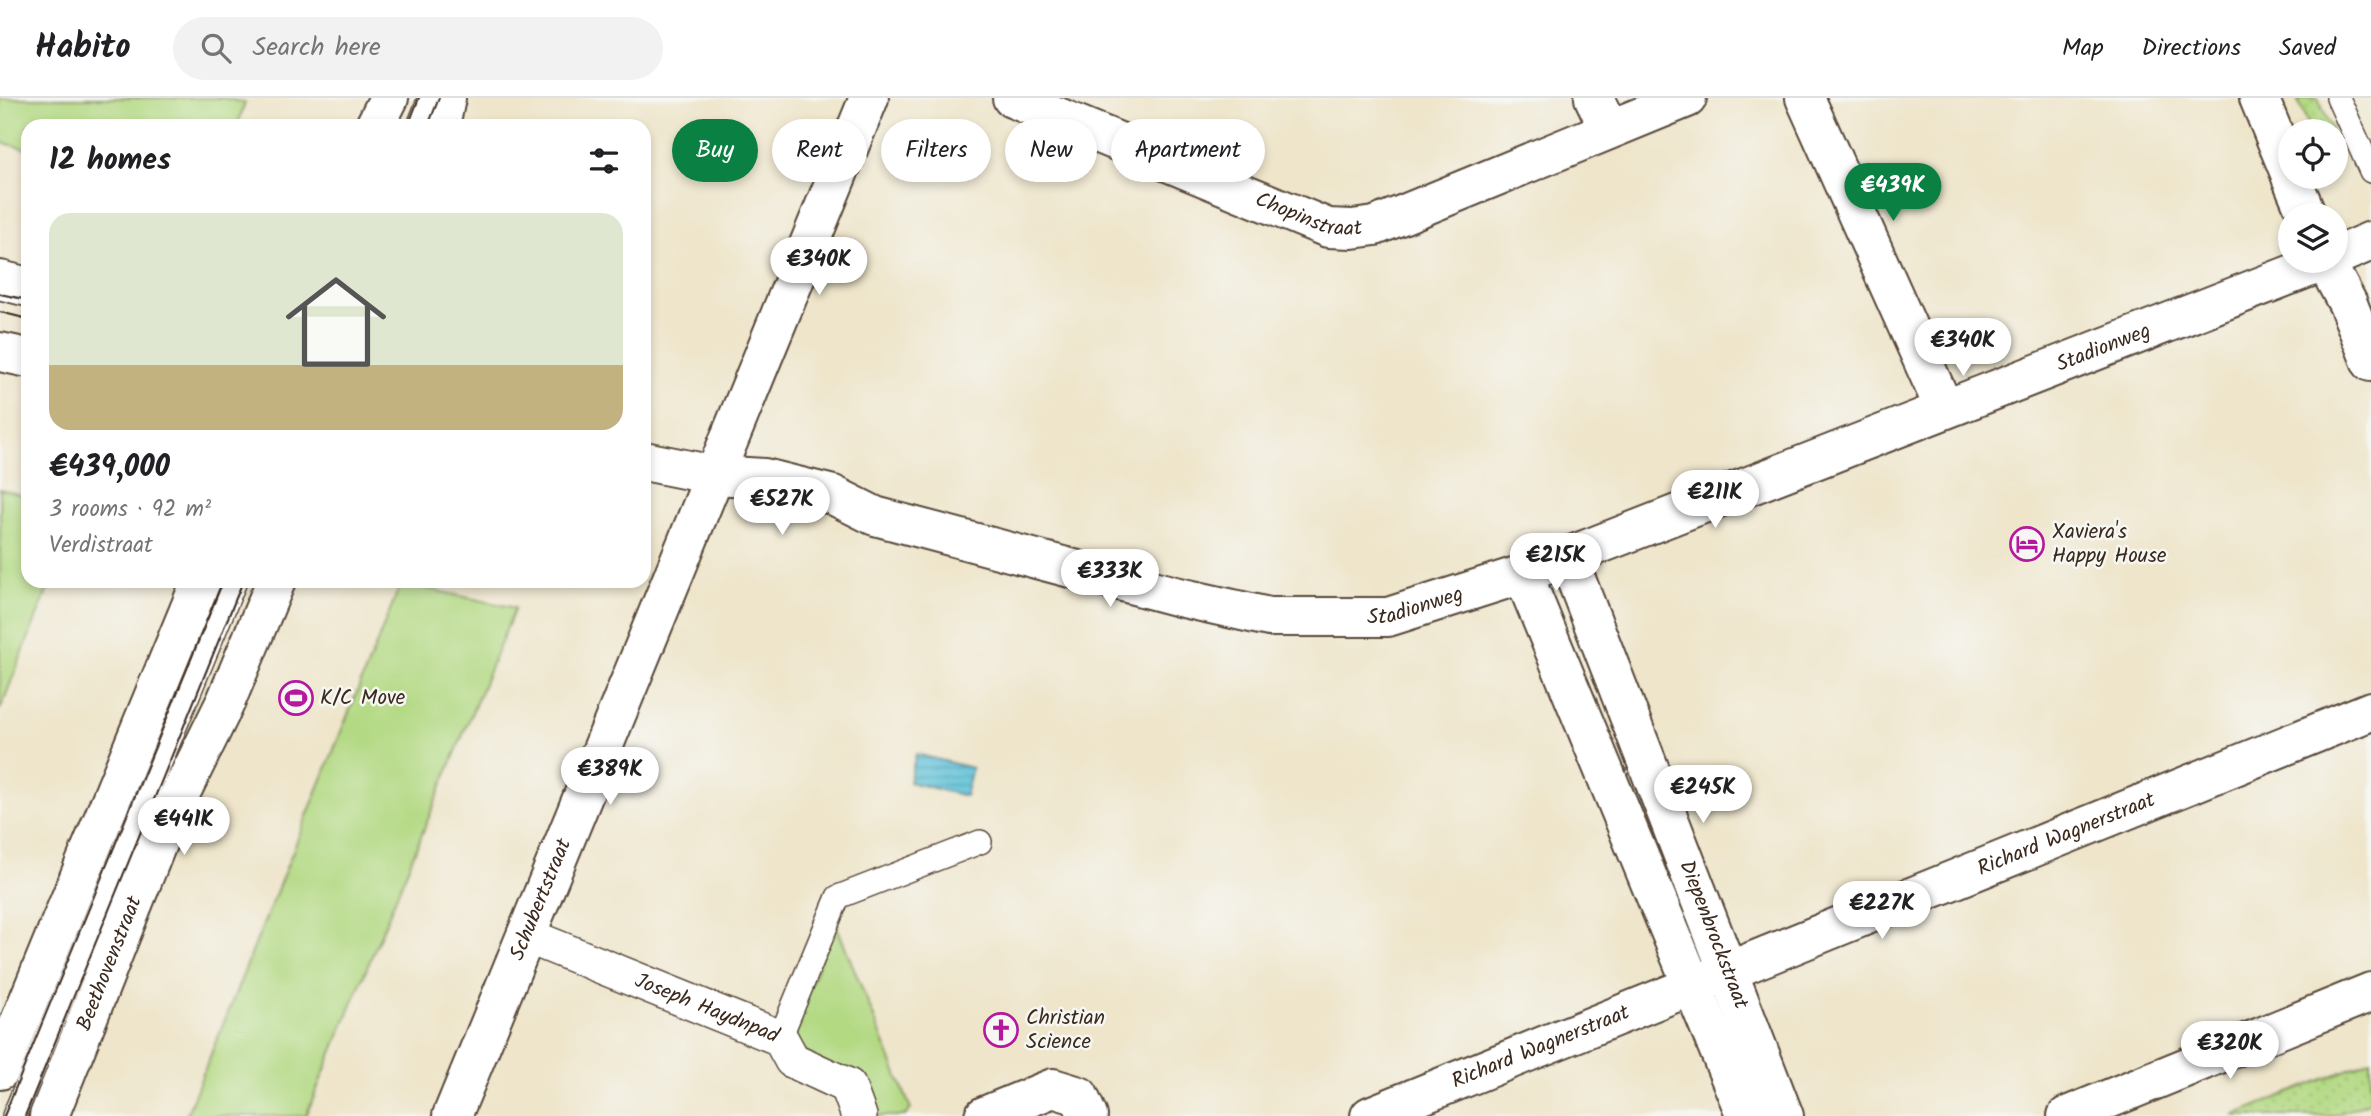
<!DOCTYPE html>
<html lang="en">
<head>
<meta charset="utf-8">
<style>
	:root { --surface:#fff; --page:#f2f2f2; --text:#202124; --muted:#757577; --line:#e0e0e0; --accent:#0b8043 }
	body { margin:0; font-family:Kalam,sans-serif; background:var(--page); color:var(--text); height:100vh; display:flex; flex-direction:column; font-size:26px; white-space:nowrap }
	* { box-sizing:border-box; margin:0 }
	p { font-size:23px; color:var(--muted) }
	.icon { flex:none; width:38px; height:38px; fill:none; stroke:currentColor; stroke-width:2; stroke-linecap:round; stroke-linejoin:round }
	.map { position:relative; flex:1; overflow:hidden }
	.drawer { position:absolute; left:21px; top:21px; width:630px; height:469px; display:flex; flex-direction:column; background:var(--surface); border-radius:21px; box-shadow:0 4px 10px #0003 }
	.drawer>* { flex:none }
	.top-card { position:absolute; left:672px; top:21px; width:665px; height:63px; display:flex; gap:14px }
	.tools { position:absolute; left:2278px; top:21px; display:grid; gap:14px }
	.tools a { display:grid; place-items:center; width:70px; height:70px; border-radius:50%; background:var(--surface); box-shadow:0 4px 10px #0003; font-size:35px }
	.price { position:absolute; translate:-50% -60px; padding:0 16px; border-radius:24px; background:#fff; color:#222; font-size:23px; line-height:46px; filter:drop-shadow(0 2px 4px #0008) }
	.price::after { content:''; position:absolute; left:50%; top:42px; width:21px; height:16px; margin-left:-10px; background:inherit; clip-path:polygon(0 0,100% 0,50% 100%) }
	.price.active { background:var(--accent); color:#fff }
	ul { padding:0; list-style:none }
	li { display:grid; align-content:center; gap:14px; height:371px; padding:0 28px }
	li span { display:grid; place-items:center; height:217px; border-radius:21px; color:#555 }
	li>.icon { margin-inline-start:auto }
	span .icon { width:126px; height:126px; fill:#fffc; stroke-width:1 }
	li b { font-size:30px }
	h2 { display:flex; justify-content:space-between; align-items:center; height:84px; padding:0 28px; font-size:30px }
	.pill { padding:0 24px; border-radius:32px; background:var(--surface); box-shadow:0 4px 10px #0003; font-size:24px; line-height:63px }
	.pill.active { background:var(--accent); color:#fff }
	header { display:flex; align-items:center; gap:42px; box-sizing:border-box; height:98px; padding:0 35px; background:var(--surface); border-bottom:2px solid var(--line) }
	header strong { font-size:33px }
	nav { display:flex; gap:38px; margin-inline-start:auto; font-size:24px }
	.search { width:490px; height:63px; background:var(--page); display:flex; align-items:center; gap:18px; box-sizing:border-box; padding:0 24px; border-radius:38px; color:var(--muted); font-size:26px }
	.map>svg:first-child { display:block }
</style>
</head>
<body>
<header>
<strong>Habito</strong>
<div class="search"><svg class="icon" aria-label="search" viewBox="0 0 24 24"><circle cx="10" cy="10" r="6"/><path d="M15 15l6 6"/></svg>Search here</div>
<nav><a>Map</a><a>Directions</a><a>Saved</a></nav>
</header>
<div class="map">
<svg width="2371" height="1018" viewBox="0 0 2371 1018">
	<defs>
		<pattern id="grass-dots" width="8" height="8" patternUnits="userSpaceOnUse" patternTransform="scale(1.75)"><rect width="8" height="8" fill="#b3d983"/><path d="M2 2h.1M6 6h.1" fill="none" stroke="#9bba71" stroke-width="1.8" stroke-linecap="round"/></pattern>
		<pattern id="water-rules" width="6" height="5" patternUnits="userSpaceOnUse" patternTransform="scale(1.75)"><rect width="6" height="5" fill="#5bc1d9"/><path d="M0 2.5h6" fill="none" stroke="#4c9daf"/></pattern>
	</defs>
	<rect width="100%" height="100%" fill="#f6f6f2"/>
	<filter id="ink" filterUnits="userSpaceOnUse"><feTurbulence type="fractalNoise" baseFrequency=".0143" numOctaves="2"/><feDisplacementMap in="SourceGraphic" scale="14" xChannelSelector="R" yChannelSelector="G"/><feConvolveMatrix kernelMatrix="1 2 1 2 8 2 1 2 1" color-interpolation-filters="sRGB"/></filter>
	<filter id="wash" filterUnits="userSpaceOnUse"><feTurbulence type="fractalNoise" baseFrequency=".00686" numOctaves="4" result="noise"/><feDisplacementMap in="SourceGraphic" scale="28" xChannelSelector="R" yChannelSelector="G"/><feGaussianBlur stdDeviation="1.57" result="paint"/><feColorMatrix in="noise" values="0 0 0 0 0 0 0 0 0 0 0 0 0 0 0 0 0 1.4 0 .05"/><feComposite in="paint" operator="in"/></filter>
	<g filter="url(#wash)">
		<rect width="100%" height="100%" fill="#eee5ca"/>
		<g fill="url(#grass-dots)" stroke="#778250" stroke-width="2">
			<polygon points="2297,0 2318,0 2332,33 2311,33"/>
			<polygon points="2371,962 2371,1003 2333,1018 2232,1018"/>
		</g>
		<g fill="#b3d983" stroke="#778250" stroke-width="2">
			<polygon points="0,0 224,0 245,5 237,28 28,28 28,51 0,44"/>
			<polygon points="0,391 28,399 28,483 51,483 0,612"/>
			<polygon points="401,485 515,510 306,1018 186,1018"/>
			<polygon points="835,824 911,1011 905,1018 874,1018 799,948 793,931"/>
		</g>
		<polygon fill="url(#water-rules)" stroke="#4b767c" stroke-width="2" points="916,656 972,670 965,698 909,684"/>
	</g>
	<g filter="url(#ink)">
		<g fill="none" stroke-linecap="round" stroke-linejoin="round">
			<g stroke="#564638" stroke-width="26">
				<g id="service">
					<polyline points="2338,0 2371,73"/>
					<polyline points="419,28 430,0"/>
					<polyline points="780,940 838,799 980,744"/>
					<polyline points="14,1018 235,483"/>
				</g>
			</g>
			<g stroke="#564638" stroke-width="38">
				<g id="pedestrian">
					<path id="s1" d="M 525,837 L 780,940 L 792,962 L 848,988 L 859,1018"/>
				</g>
			</g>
			<g stroke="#564638" stroke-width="42">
				<g id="minor">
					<path id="s2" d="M 1012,0 L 1328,130 L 1352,131 L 1375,128 L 1687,0"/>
					<polyline points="1594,0 1609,31"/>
					<polyline points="1805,0 1944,310"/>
					<polyline points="2259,0 2291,78"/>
					<polyline points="2291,79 2307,117"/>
					<polyline points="2325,163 2348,206 2371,264"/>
					<path id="s3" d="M 452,1018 L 869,0"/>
					<polyline points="984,1018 1053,990 1079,998 1088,1018"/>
					<path id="s4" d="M 1370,1018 L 2371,613"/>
					<polyline points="2067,1018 2371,894"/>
				</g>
			</g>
			<g stroke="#564638" stroke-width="42">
				<g id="tertiary">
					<polyline points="375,28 389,0"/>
					<polyline points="440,28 446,0"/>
				</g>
			</g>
			<g stroke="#564638" stroke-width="42">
				<g id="secondary">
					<polyline points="2336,158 2371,143"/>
					<polyline points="0,182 28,189"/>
					<polyline points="0,254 28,260"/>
					<path id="s5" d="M 644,363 L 714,377 L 764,380 L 833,397 L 875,418 L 1179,499 L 1269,519 L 1388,519 L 1523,476 L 2326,163"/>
					<path id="s6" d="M 1567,458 L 1784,1018"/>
					<polyline points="1523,476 1746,1018"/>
					<polyline points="0,972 201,483"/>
					<path id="s7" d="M 49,1018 L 162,733 L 226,603 L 276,483"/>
				</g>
			</g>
			<use href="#service" stroke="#fff" stroke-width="23"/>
			<use href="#pedestrian" stroke="#fff" stroke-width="35"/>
			<use href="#minor" stroke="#fff" stroke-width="38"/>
			<use href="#tertiary" stroke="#fff" stroke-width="38"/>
			<use href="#secondary" stroke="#fff" stroke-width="38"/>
			<g stroke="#3b2a1e" stroke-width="2">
				<polyline points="408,28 419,0"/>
				<polyline points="428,28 439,0"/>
				<polyline points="0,196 28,202"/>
				<polyline points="0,214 28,221"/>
				<polyline points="4,1018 223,483"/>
				<polyline points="25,1018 243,483"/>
			</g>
		</g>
	</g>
	<defs>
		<g id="hotel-ring" transform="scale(1.75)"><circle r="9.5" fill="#f6f6f2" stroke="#b5179e" stroke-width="1.5"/><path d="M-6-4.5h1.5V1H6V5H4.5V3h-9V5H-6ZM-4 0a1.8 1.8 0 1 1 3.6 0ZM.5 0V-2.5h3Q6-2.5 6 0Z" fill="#b5179e"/></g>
		<g id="stadium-ring" transform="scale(1.75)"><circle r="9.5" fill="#f6f6f2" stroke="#b5179e" stroke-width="1.5"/><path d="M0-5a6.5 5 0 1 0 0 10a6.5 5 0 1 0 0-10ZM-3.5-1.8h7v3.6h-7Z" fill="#b5179e"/></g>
		<g id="church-ring" transform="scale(1.75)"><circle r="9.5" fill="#f6f6f2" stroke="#b5179e" stroke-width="1.5"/><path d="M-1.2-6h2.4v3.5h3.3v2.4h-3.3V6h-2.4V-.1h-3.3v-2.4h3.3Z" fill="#b5179e"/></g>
	</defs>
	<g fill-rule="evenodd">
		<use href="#hotel-ring" x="2027" y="446"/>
		<use href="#stadium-ring" x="296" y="600"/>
		<use href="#church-ring" x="1001" y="932"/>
	</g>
	<g text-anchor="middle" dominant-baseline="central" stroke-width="5" stroke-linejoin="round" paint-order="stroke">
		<g font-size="21" fill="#3b2a1e" stroke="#f6f6f2">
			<text stroke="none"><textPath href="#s2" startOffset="320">Chopinstraat</textPath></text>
			<text stroke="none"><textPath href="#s5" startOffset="1530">Stadionweg</textPath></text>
			<text stroke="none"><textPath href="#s5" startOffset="794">Stadionweg</textPath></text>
			<text stroke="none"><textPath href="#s4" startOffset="751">Richard Wagnerstraat</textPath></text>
			<text stroke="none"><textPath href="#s3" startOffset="234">Schubertstraat</textPath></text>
			<text stroke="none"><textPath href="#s6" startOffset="406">Diepenbrockstraat</textPath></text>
			<text stroke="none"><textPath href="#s7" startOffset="164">Beethovenstraat</textPath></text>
			<text stroke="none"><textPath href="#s1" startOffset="196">Joseph Haydnpad</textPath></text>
			<text stroke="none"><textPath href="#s4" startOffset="184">Richard Wagnerstraat</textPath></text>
		</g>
		<g font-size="21" fill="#3b2a1e" stroke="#f6f6f2" text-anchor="start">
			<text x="2052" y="434">Xaviera's<tspan x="2052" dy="24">Happy House</tspan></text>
			<text x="320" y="600">K/C Move</text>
			<text x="1026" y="920">Christian<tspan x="1026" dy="24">Science</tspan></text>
		</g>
	</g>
</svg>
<div class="tools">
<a><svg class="icon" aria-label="locate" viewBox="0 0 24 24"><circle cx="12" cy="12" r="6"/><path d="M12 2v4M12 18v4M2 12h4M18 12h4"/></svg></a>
<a><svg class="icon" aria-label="layers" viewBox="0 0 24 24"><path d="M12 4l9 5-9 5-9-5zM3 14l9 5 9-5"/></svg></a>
</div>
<b class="price active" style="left:1893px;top:125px">€439K</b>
<b class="price" style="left:819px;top:199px">€340K</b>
<b class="price" style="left:1963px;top:280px">€340K</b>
<b class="price" style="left:1715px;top:432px">€211K</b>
<b class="price" style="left:782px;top:439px">€527K</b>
<b class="price" style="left:1556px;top:495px">€215K</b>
<b class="price" style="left:1110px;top:511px">€333K</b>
<b class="price" style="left:610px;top:709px">€389K</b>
<b class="price" style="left:1703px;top:727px">€245K</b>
<b class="price" style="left:184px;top:759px">€441K</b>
<b class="price" style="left:1882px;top:843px">€227K</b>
<b class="price" style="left:2230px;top:983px">€320K</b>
<div class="top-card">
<a class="pill active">Buy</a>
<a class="pill">Rent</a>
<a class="pill">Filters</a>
<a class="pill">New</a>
<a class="pill">Apartment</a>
</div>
<section class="drawer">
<h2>12 homes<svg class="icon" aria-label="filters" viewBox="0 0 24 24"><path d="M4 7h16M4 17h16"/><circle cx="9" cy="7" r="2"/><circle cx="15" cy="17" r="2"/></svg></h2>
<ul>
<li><span style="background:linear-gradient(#dfe7d0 70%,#c2b280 0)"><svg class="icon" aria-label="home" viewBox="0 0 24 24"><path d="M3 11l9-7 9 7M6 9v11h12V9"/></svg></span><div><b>€439,000</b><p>3 rooms · 92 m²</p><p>Verdistraat</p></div></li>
</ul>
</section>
</div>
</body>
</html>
